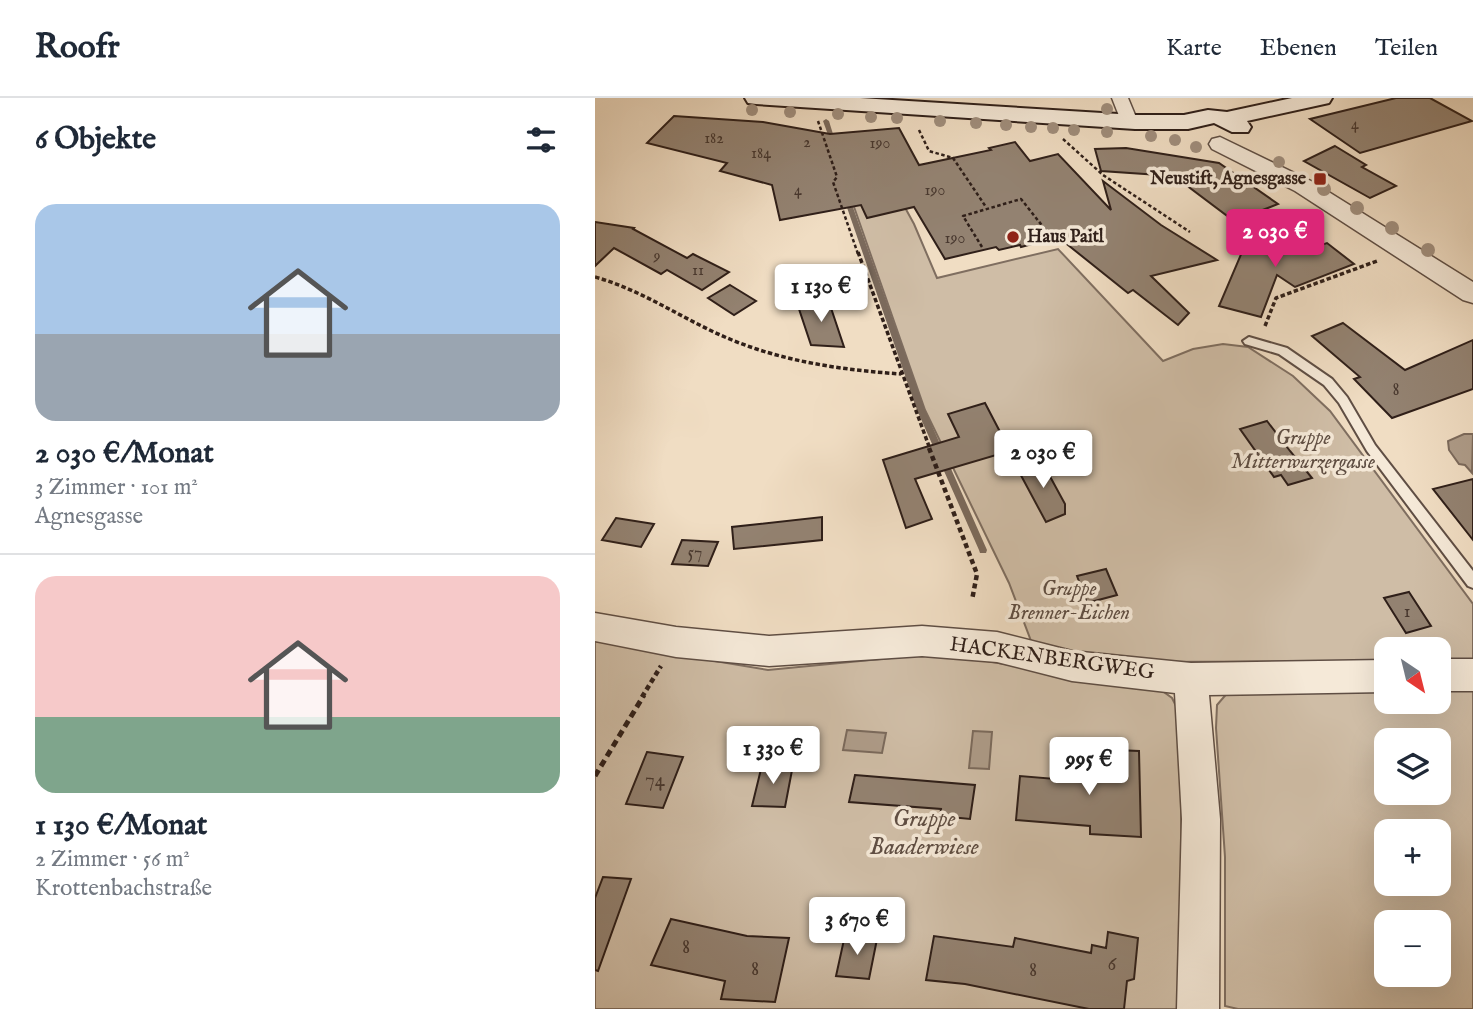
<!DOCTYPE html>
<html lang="de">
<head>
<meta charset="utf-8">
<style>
	:root { --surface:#fff; --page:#f6f6f7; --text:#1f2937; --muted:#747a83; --line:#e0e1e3; --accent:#db2777 }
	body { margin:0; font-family:"IM FELL English",serif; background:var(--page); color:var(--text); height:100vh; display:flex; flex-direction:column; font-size:26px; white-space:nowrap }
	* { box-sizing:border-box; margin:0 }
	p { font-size:23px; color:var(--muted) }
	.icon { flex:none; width:38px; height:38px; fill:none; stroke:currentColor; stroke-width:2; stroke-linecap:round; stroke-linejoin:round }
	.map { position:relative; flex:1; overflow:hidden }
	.side { display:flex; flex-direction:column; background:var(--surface); width:595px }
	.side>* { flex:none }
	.needle { width:46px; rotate:145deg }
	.fabs { position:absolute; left:779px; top:539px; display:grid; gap:14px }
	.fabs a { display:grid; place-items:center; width:77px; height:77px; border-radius:14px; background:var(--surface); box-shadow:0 7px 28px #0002; font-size:35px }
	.price { position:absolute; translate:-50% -60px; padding:0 16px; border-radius:7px; background:#fff; color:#222; font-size:23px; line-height:46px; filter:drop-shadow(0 2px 4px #0008) }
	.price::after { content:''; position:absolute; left:50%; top:42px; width:21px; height:16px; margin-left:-10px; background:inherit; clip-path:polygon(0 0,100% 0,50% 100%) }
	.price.current { background:var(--accent); color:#fff }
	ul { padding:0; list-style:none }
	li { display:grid; align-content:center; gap:14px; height:371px; padding:0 35px }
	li+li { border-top:2px solid var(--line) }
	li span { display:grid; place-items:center; height:217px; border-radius:21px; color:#555 }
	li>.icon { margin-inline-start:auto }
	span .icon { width:126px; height:126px; fill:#fffc; stroke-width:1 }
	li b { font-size:30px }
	h2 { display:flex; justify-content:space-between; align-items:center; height:84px; padding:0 35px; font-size:30px }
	header { display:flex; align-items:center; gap:42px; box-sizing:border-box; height:98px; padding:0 35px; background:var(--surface); border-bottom:2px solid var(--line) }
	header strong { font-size:33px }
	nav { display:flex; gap:38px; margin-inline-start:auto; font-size:24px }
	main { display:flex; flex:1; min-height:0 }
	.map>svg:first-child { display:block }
</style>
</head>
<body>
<header>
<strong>Roofr</strong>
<nav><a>Karte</a><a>Ebenen</a><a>Teilen</a></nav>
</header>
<main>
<section class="side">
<h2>6 Objekte<svg class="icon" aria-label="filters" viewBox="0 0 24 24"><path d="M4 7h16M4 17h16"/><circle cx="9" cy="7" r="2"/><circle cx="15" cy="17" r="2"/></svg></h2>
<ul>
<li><span style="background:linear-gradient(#a9c7e8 60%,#9aa5b1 0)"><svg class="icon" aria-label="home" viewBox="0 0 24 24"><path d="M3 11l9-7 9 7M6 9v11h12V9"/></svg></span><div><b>2 030 €/Monat</b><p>3 Zimmer · 101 m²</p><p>Agnesgasse</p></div></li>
<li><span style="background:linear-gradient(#f6c9c9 65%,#7fa58c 0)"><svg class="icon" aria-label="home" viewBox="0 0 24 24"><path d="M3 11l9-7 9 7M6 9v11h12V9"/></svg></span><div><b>1 130 €/Monat</b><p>2 Zimmer · 56 m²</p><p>Krottenbachstraße</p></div></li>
</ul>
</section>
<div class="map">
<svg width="878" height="911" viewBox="0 0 878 911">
	<rect width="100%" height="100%" fill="#f0ddc3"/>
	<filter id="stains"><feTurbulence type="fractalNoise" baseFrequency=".00286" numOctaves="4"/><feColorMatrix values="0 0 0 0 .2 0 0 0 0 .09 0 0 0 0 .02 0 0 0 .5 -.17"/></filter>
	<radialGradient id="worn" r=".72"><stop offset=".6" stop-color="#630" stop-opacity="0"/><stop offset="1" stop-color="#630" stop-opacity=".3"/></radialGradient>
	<g fill="#cfbda6" stroke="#7f6e60" stroke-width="2" fill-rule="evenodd">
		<polygon points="285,64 319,126 342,180 463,151 568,263 598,251 628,246 653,249 698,278 735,313 878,506 878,564 844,564 844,551 791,551 791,563 544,564 438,548 414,485 330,312 251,86"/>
		<polygon points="0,543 173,572 327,557 373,560 566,592 577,600 585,616 587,803 584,911 0,911"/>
		<path d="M 791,591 L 791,604 L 844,604 L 844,592 L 878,591 L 878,911 L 643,911 L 630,908 L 630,759 L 621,630 L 622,607 L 634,593 ZM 791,642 L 844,642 L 844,695 L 791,695 ZM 791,733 L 844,733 L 844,786 L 791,786 ZM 791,824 L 844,824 L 844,877 L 791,877 Z"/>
	</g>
	<g fill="#ae9c89" stroke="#7b6a5c" stroke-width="2">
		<polygon points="869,336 878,336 877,375 870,367 864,366 854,352 853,343"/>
		<polygon points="252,632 291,635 287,655 248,652"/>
		<polygon points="378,633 397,634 394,671 374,670"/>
	</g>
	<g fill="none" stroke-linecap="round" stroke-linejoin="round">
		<g fill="#7b6a5c" fill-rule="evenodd">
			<polygon points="231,21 234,23 241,46 236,45 228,23"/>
			<polygon points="249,97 254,98 330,312 392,452 391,455 385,455 384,452 322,312 248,98"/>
		</g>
	</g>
	<g fill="#938271" stroke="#2f1f19" stroke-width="2">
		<polygon points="801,0 835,0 877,23 765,55 715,21"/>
		<polygon points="79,18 168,24 235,36 304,30 324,67 396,52 394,50 420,44 435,63 463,56 516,112 508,83 566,127 622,162 556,178 594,215 583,227 538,192 533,195 463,139 426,149 425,147 404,152 401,149 350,161 319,109 272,120 266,107 185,122 177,87 125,73 132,65 52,45"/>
		<polygon points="740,48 771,67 767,69 801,88 775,100 709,63"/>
		<polygon points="531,50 624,65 683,106 639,123 579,78 506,73 500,51"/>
		<polygon points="0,124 39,130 38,131 92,160 98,156 134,174 107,192 72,172 66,176 19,150 0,168"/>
		<polygon points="675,127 709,153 732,145 759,166 700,189 682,177 666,219 624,208 656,133"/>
		<polygon points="135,187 161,203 139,217 113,200"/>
		<polygon points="233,201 249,249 216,247 203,208"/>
		<polygon points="748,225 810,272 878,242 878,291 797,320 759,281 765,279 717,238"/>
		<polygon points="390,305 415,353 320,381 337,421 311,430 288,362 364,339 353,316"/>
		<polygon points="672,323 695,353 717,380 693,387 686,377 679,379 645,331"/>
		<polygon points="446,362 470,406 470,416 451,424 422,370"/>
		<polygon points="878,381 878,442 838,391"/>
		<polygon points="227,419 227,442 139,451 137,429"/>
		<polygon points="21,420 59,426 46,449 7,442"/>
		<polygon points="87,442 123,444 113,468 77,466"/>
		<polygon points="511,471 522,497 492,505 482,478"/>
		<polygon points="814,494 836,528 811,535 789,500"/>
		<polygon points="496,651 544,653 546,739 495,736 495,728 421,722 425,678 496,684"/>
		<polygon points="52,654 88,659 68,710 31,706"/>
		<polygon points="167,667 198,667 190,709 157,708"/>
		<polygon points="260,677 380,687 375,721 345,718 346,711 254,704"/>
		<polygon points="8,779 36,781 3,873 0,872 0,800"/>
		<polygon points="76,821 152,838 194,840 180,904 126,901 130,883 56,867"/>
		<polygon points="513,834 543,840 539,881 532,883 529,911 494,911 370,886 331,882 339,838 418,849 420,840 496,855 497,847 511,850"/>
		<polygon points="250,837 282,841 274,881 241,878"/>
	</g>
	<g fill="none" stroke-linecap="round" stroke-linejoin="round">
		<g stroke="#5f4e44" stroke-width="4">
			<polygon id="service" points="654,239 692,250 737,281 752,299 780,347 878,473 878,490 873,488 772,353 744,305 729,287 684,256 650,246 648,243"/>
		</g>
		<g stroke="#5f4e44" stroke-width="3">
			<g id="minor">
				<polygon points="517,0 533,0 543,24 540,28 528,28"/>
				<polygon points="0,515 81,529 174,538 327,528 402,534 477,553 596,565 791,562 791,594 614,597 625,721 624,911 582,911 587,721 580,595 477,583 402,564 327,558 174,568 81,559 0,543"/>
				<rect x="844" y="561" width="34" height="32"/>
			</g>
		</g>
		<g stroke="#5f4e44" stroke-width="3">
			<polygon id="tertiary" points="625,39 716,83 878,184 878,205 868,202 700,93 617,51 614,46 617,41"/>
		</g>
		<g stroke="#2f1f19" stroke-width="4">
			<polygon id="secondary" points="150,0 265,0 540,17 589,17 613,12 632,14 697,0 737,0 734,5 652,23 656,29 653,34 637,34 619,25 593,31 540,31 161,6 153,5"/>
		</g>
		<g stroke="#2f1f19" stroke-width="2.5" stroke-dasharray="3.5 2.5" stroke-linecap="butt">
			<polyline points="223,23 242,79 238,84 263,156"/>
			<polyline points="324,32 334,53 358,60 391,109"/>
			<polyline points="468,41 508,77 595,134"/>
			<polyline points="387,149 368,118 426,101 453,135"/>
		</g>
		<g stroke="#2f1f19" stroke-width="3.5" stroke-dasharray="4.5 2.5" stroke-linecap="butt">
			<polyline points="263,154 335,351"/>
			<path d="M 0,179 C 50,193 90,223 137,242 C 191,264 248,272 306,276"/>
			<polyline points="670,228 681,200 782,163"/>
		</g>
		<g stroke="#2f1f19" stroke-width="4.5" stroke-dasharray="5 3.5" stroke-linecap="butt">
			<polyline points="334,350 382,476 377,502"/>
			<polyline points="47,599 66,568"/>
		</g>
		<polyline stroke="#2f1f19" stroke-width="5" stroke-dasharray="7 4.5" stroke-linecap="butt" points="0,678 49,597"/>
		<use href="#service" fill="#f5e9d8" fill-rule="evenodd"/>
		<use href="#minor" fill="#f5e9d8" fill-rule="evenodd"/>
		<use href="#tertiary" fill="#f5e9d8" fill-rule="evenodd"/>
		<use href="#secondary" fill="#f5e9d8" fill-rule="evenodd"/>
	</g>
	<g fill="#a08e7d">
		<circle cx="512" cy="11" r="6"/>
		<circle cx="157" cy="12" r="6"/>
		<circle cx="195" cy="14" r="6"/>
		<circle cx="243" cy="16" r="6"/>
		<circle cx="276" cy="19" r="6"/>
		<circle cx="302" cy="20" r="6"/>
		<circle cx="345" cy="23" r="6"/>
		<circle cx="381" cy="25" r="6"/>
		<circle cx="411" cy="27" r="6"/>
		<circle cx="436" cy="29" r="6"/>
		<circle cx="458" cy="30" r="6"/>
		<circle cx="479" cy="32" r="6"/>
		<circle cx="512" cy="34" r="6"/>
		<circle cx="556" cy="38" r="6"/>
		<circle cx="580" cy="42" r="6"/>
		<circle cx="601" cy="49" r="6"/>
		<circle cx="684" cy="64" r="6"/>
		<circle cx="729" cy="91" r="7"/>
		<circle cx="762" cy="110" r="7"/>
		<circle cx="797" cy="130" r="7"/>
		<circle cx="833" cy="152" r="7"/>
	</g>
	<g fill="#8f2418" stroke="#f5e9d8" stroke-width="2.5">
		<rect x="718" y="74" width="14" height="14" rx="3.5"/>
		<circle cx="418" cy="139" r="7"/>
	</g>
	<g text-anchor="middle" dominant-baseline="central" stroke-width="7" stroke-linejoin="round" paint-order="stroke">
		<g font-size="16" fill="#48382f">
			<text x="760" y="27">4</text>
			<text x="119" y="41">182</text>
			<text x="212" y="45">2</text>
			<text x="285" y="46">190</text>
			<text x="166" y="56">184</text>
			<text x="203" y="93">4</text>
			<text x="340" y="93">190</text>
			<text x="360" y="141">190</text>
			<text x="62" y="159">9</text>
			<text x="103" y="173">11</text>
		</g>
		<g font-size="18" font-weight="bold" fill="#2f1f19" stroke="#f5e9d8" text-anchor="end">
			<text x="711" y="81">Neustift, Agnesgasse</text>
			<text x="432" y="139" text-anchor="start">Haus Paitl</text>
		</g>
		<g font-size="18" fill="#48382f">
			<text x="801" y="292">8</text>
			<text x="100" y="455">57</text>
			<text x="812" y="514">1</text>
		</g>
		<g font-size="21" font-style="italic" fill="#5f4e43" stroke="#f5e9d8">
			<text x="708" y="340">Gruppe<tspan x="708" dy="24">Mitterwurzergasse</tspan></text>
			<text x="474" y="491">Gruppe<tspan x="474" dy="24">Brenner-Eichen</tspan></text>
		</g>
		<g font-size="21" fill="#2f1f19" stroke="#f5e9d8">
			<text transform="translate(457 561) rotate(8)">HACKENBERGWEG</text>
		</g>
		<g font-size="21" fill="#48382f">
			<text x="60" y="682">74</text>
			<text x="91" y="849">8</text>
			<text x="517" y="866">6</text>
			<text x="160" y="871">8</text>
			<text x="438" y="872">8</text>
		</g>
		<g font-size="24" font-style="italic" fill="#5f4e43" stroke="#f5e9d8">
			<text x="329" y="721">Gruppe<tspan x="329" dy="28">Baaderwiese</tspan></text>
		</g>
	</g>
	<rect width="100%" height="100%" filter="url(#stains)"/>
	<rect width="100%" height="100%" fill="url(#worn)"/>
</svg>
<div class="fabs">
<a><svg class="needle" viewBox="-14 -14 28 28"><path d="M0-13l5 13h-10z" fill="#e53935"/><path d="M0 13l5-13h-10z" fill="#747a83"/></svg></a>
<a><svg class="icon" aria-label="layers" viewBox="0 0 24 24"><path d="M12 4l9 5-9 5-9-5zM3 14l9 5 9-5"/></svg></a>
<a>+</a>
<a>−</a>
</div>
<b class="price current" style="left:680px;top:171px">2 030 €</b>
<b class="price" style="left:226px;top:226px">1 130 €</b>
<b class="price" style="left:448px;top:392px">2 030 €</b>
<b class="price" style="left:178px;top:688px">1 330 €</b>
<b class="price" style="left:494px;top:699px">995 €</b>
<b class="price" style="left:262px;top:859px">3 670 €</b>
</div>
</main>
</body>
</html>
